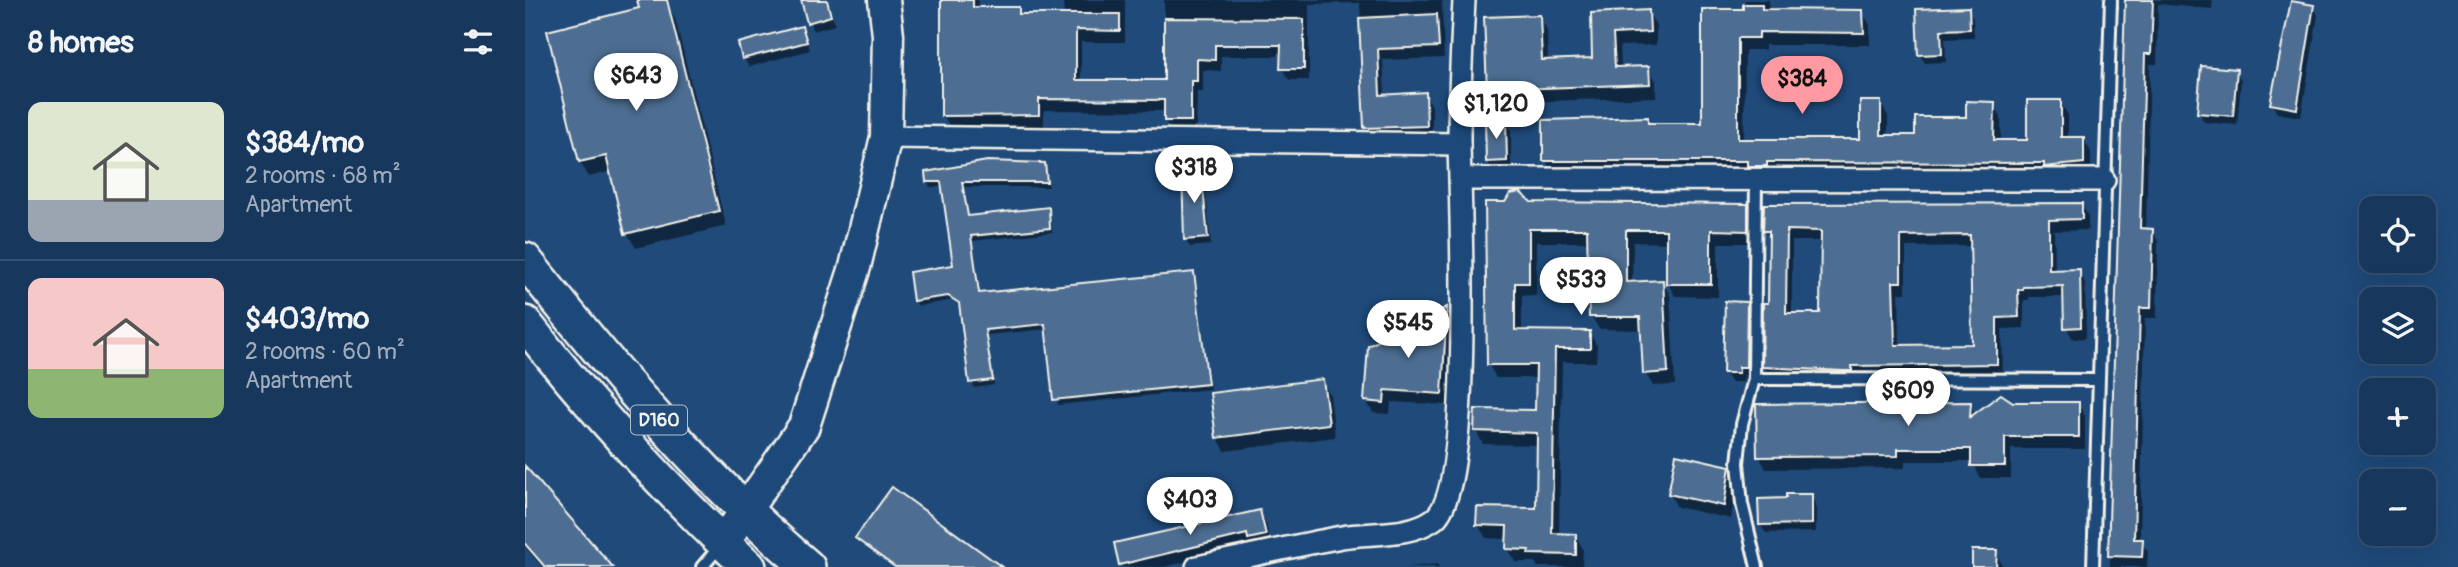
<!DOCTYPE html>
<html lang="en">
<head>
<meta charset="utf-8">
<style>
	:root { --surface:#17385c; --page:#244365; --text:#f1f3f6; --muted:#9eacbb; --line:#365272; --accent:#ff9aa2 }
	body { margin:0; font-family:Pangolin,sans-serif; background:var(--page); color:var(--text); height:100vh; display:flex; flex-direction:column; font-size:26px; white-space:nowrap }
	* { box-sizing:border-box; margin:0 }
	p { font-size:23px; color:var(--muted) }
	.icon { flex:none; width:38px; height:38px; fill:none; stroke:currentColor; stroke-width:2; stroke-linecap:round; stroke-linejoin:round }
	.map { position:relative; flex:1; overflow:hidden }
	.panel { display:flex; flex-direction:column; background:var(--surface); width:525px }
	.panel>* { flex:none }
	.tools { position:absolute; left:1834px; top:196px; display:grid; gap:14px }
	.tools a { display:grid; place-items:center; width:77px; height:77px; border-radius:14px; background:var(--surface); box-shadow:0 7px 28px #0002,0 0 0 2px var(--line); font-size:35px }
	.price { position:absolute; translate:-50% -60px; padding:0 16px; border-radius:24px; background:#fff; color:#222; font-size:23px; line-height:46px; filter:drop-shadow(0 2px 4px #0008) }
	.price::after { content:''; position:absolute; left:50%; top:42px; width:21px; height:16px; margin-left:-10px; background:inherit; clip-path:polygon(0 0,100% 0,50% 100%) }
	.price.selected { background:var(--accent); color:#111 }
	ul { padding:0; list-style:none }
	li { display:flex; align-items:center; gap:21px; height:175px; padding:0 28px }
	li+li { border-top:2px solid var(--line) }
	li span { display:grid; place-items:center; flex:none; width:196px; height:140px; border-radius:14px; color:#555 }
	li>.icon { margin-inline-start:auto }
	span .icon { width:84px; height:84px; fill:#fffc; stroke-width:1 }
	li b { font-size:30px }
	h2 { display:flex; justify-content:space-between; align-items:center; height:84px; padding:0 28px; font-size:30px }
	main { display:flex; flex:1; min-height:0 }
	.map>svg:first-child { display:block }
</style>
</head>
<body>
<main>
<section class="panel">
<h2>8 homes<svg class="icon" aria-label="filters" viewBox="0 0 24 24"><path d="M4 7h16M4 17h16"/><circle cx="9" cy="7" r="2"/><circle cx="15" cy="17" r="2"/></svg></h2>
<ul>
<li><span style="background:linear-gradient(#dfe7d0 70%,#9aa5b1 0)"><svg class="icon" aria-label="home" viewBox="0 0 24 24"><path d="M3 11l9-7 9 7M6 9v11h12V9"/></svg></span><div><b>$384/mo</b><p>2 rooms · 68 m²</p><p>Apartment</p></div></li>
<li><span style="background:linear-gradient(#f6c9c9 65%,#8fb573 0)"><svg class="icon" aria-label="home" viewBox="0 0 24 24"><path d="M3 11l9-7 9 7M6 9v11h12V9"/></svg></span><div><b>$403/mo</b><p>2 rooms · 60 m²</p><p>Apartment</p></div></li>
</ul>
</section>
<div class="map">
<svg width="1933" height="567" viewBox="0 0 1933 567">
	<rect width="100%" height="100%" fill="#1f4a7a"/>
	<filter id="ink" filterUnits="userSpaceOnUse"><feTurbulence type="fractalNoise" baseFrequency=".0143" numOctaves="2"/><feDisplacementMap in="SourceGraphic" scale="14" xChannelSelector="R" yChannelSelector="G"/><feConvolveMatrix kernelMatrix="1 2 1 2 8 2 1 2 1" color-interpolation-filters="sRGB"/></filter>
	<g filter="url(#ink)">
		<g fill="#0007" fill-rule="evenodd">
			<polygon points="114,0 138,0 150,18 201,226 111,248 102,233 87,171 64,177 55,162 24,32 116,10"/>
			<polygon points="278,0 303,0 310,25 288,31"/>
			<polygon points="417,0 453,0 453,9 493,9 496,15 539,16 538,0 600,0 600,42 556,42 556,82 641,82 639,0 920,0 917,2 919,58 858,60 860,96 900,94 907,106 907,137 847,139 840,128 835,3 784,4 784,80 764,80 757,68 757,56 696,56 696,71 678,70 678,92 672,92 671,132 647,132 640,121 640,111 519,110 519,126 425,127 418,115"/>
			<polygon points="1220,0 1244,0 1244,11 1337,12 1345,25 1345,45 1240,45 1240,50 1220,50 1219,141 1336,141 1355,103 1363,116 1363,137 1392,137 1443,119 1469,103 1476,117 1476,142 1504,142 1535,102 1543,115 1543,139 1558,138 1566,152 1566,175 1028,173 1020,160 1122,119 1125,124 1179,124 1220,11"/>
			<polygon points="1601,0 1688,0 1687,9 1633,4 1632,64 1625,64 1621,230 1627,230 1633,241 1632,318 1620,318 1615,541 1623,551 1622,567 1585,567"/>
			<polygon points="1788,6 1793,15 1776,117 1752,113 1747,104"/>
			<polygon points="1443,9 1448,18 1449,38 1420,39 1421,62 1400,63 1394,54 1393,11"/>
			<polygon points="1123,12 1131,25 1131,45 1095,46 1096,68 1123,67 1131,81 1131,97 972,103 964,90 961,19 1014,16 1022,30 1023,62 1069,60 1067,14"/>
			<polygon points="277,28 285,50 224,67 219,58"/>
			<polygon points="1711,71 1716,80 1712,125 1679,122 1674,113"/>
			<polygon points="980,121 986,130 986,170 967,170 962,161"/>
			<polygon points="519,164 524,187 439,187 444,218 523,209 526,214 527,232 447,241 455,294 668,274 685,389 533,405 522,329 462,335 469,385 449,388 436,306 428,300 393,306 390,300 430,267 418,187 405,187 402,181"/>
			<polygon points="675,168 679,176 686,245 665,247 661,240"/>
			<polygon points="1005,204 1222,206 1229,219 1229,243 1193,243 1193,297 1150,296 1143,283 1143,243 1108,242 1107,283 1137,282 1145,295 1150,385 1128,386 1120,373 1118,330 1074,329 1066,316 1065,242 1011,242 1011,296 997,295 997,332 1064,332 1072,346 1071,362 1037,362 1034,535 1050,535 1058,549 1057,567 1013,567 1010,562 991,562 983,549 983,539 961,538 953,525 1012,510 1014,445 958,444 951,431 1012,412 1012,378 971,378 964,365"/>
			<path d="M 1556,204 L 1563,216 L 1563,230 L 1529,231 L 1530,272 L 1554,271 L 1560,283 L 1561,338 L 1548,339 L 1541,327 L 1540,297 L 1504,297 L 1504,300 L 1499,300 L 1499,328 L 1477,329 L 1478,375 L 1245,378 L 1239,367 L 1245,305 L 1245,239 L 1240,230 ZM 1267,241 L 1298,241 L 1297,315 L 1267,314 ZM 1447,246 L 1449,346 L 1375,347 L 1374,293 L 1381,293 L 1381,247 Z"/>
			<polygon points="1202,303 1221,304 1226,313 1225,375 1219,375 1218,382 1205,382 1200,373"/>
			<polygon points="922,309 928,320 923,405 866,402 865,414 848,413 841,401"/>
			<polygon points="797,381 805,394 810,437 700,451 693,438 687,395"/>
			<polygon points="1445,404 1451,415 1488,404 1553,404 1560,416 1560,449 1486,449 1486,478 1455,478 1448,461 1380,461 1380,468 1241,469 1234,456"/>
			<polygon points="0,464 7,476 86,567 17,567 0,547"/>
			<polygon points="1204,468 1212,481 1206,519 1152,507 1145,494"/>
			<polygon points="1286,496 1291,504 1291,532 1241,533 1235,525 1263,500"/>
			<polygon points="734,512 741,523 746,547 728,546 639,567 597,567 595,564"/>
			<polygon points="332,538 474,567 369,567"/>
			<polygon points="1471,552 1478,567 1449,567"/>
			<polygon points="912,564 914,567 884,567"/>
		</g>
		<g fill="#4d6e92" stroke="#f4f1e8" stroke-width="2" fill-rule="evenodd">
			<polygon points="112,0 142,0 194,211 100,234 81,156 54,162 22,31 114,8"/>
			<polygon points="276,0 302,0 306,16 282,23"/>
			<polygon points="416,0 448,0 448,7 494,7 494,14 595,14 595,31 551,30 551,80 639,80 639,18 779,19 779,69 755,69 756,45 690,45 690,60 672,59 672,81 666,81 666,121 639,121 639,100 514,99 514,115 416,116"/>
			<polygon points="1600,0 1628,0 1626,54 1620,54 1615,228 1628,229 1626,308 1615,308 1609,539 1618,539 1617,557 1583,556"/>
			<polygon points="1766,1 1789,5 1772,109 1745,104"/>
			<polygon points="1218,4 1237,4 1237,9 1338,10 1339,33 1234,32 1234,38 1213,38 1213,139 1335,139 1335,101 1356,101 1356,135 1390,135 1390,117 1441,117 1441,101 1470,102 1469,140 1502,140 1502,100 1536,100 1536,137 1559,137 1559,163 1519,167 1519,163 1242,162 1242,166 1222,166 1222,161 1018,161 1018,120 1123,117 1123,123 1177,123 1177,9 1218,9"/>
			<polygon points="1444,7 1445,29 1416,30 1417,54 1393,55 1391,9"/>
			<polygon points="1124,10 1125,32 1088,34 1090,67 1124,66 1125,84 962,90 959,17 1015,15 1017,60 1067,58 1066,13"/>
			<polygon points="912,14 914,47 853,49 855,95 901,92 902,126 839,128 834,18"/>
			<polygon points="277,26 282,42 217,59 213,43"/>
			<polygon points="1676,66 1712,69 1708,116 1672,113"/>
			<polygon points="960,119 981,120 982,161 961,162"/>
			<polygon points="462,161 520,163 522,182 437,182 443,216 524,207 525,228 446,236 454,293 669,272 683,384 528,400 520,324 460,330 468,380 444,383 434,303 423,296 388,301 384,272 428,265 416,182 401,182 400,172"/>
			<polygon points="676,167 683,238 659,240 657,168"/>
			<polygon points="995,192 1006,202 1223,204 1223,231 1186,230 1186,284 1141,284 1141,230 1101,230 1101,282 1138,280 1143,372 1118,374 1115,317 1064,317 1062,229 1004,229 1004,283 990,283 990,330 1065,331 1065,349 1030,349 1027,533 1051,534 1051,555 1003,554 1004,550 981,549 982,526 951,525 952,507 1011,508 1012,433 949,431 950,409 1010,410 1011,365 962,365 960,202 980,202 985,194"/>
			<path d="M 1557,203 L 1557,219 L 1524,220 L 1524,270 L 1555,269 L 1556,327 L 1539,328 L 1538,286 L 1498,287 L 1498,290 L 1493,290 L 1494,317 L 1472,318 L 1472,364 L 1327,366 L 1327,371 L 1319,371 L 1237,367 L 1238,303 L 1243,303 L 1244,231 L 1238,231 L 1239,204 ZM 1262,230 L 1296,231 L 1295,313 L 1261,313 ZM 1445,235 L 1447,344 L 1370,345 L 1368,282 L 1376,282 L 1376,236 Z"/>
			<polygon points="1200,301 1222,302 1221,367 1214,367 1214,373 1198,373"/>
			<polygon points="922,307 917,394 860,390 859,403 839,401 843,346"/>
			<polygon points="798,379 804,424 691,438 685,393"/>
			<polygon points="1476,394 1488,402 1554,402 1554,437 1480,437 1480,466 1446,466 1446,449 1373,449 1373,456 1232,457 1231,404 1446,402 1445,417"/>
			<polygon points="1151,454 1205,466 1199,506 1143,494"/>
			<polygon points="0,466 88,567 20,567 0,544"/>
			<polygon points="367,487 477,567 370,567 330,538"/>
			<polygon points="1261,494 1287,494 1287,524 1234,525 1233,499 1261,498"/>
			<polygon points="735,510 741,535 723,539 722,534 594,565 589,543"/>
			<polygon points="1447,550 1472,550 1471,567 1447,567"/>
		</g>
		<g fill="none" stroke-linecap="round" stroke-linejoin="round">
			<g stroke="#f4f1e8" stroke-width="16">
				<g id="service">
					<polyline points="1231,178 1229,379 1217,424 1213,463 1217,504 1232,567"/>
					<polyline points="1229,379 1573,380"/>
					<polyline points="177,567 196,545"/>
					<polyline points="1568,567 1586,0"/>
				</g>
			</g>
			<g stroke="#f4f1e8" stroke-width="26">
				<g id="minor">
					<polyline points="361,137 934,144"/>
					<polyline points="937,179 1579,180"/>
					<path d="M 672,567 C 720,557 768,546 817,537 C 847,532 884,537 909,519 C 949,490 935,200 934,143 C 934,95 937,47 939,0"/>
				</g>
			</g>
			<g stroke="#f4f1e8" stroke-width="35">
				<polyline id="secondary" points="198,543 279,426 330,267 361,137 363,35 359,0"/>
			</g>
			<g stroke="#f4f1e8" stroke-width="38">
				<g id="primary">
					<path d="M 0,260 C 87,369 176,476 283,567"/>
					<path d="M 0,323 C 68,411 143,491 224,567"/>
				</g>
			</g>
			<use href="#service" stroke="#1f4a7a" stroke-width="10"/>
			<use href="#minor" stroke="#1f4a7a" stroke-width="21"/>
			<use href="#secondary" stroke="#1f4a7a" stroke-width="30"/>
			<use href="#primary" stroke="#1f4a7a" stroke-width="33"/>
		</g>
	</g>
	<g text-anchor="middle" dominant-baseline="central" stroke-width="7" stroke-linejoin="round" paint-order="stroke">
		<rect fill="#1f4a7a" stroke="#b4bfc7" stroke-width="2" x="106" y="405.5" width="56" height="29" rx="5"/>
		<g font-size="18" font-weight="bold" fill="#f4f1e8">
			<text x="134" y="420">D160</text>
		</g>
	</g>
</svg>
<div class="tools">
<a><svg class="icon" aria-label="locate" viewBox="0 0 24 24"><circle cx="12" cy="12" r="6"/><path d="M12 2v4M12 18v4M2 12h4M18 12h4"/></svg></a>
<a><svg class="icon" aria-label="layers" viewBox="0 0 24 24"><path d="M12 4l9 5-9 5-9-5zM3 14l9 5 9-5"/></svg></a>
<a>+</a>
<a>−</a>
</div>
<b class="price" style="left:111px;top:113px">$643</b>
<b class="price selected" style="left:1277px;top:116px">$384</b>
<b class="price" style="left:971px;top:141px">$1,120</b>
<b class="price" style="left:669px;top:205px">$318</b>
<b class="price" style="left:1056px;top:317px">$533</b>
<b class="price" style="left:883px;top:360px">$545</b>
<b class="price" style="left:1383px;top:428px">$609</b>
<b class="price" style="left:665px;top:537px">$403</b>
</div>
</main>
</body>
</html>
